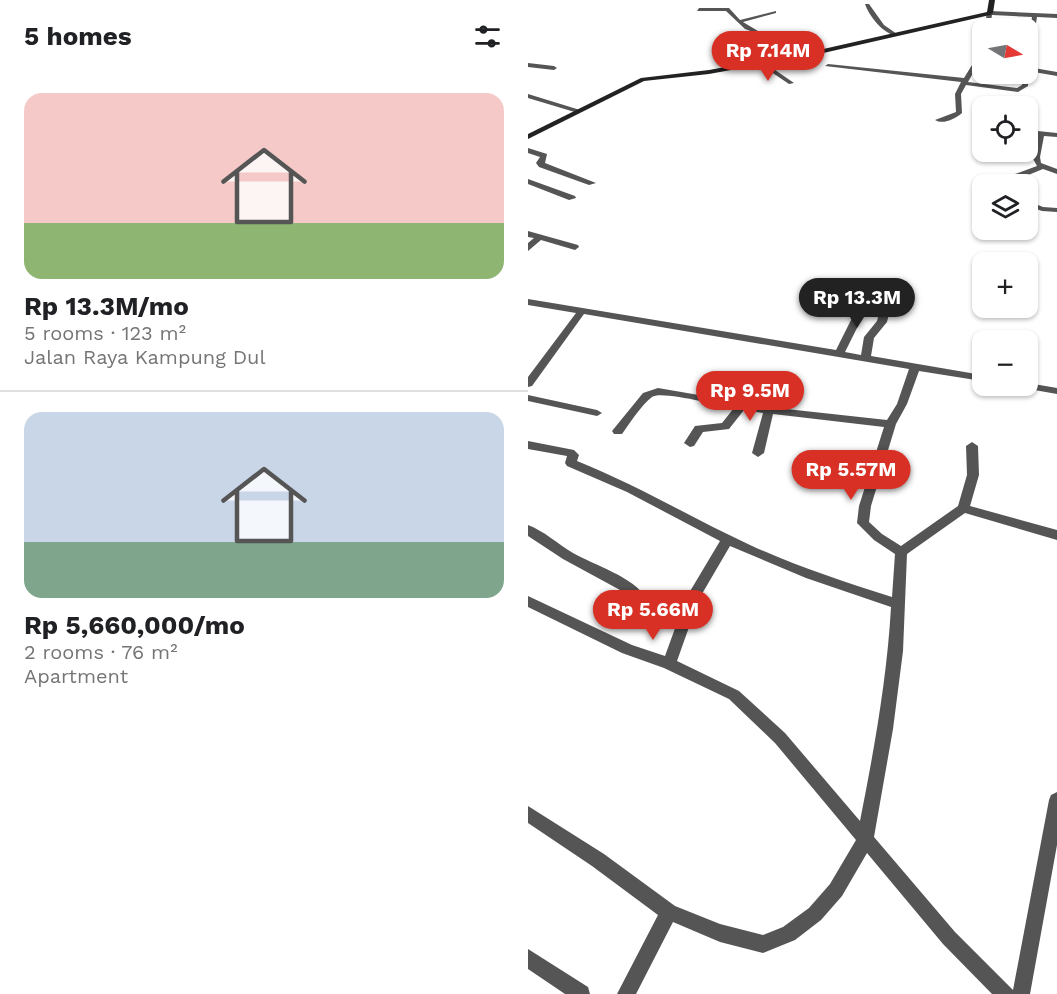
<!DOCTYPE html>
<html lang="en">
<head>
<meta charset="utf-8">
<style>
	:root { --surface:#fff; --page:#f6f6f6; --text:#202124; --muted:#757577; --line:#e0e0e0; --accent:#d93025 }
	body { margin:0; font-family:"Work Sans",sans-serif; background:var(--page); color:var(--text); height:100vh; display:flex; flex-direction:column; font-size:22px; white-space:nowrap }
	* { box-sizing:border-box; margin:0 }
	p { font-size:20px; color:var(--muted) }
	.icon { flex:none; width:33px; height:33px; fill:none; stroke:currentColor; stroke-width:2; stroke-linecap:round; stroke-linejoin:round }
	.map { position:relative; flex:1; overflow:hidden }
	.drawer { display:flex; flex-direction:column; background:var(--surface); width:528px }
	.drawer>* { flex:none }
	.needle { width:39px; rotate:100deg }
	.fabs { position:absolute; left:444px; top:18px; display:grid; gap:12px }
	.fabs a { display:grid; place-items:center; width:66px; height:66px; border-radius:12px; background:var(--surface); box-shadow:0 2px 4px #0004; font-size:30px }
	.price { position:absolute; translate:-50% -51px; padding:0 14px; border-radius:21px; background:var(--accent); color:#fff; font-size:20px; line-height:39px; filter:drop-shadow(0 2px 3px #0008) }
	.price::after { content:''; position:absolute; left:50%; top:36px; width:18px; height:14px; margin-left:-9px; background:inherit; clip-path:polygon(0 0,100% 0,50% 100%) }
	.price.active { background:#222; color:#fff }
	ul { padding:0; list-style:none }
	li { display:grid; align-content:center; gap:12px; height:318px; padding:0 24px }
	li+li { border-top:2px solid var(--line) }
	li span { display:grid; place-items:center; height:186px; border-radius:18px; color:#555 }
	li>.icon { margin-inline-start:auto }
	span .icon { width:108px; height:108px; fill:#fffc; stroke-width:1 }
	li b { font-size:26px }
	h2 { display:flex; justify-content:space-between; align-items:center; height:72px; padding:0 24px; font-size:26px }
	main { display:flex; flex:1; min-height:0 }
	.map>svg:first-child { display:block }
</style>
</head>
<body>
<main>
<section class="drawer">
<h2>5 homes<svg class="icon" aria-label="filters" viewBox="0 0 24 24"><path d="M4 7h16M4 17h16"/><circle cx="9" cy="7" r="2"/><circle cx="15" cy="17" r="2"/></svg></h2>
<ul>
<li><span style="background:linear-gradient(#f6c9c9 70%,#8fb573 0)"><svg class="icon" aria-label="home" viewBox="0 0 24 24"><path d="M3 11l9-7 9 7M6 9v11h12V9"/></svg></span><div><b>Rp 13.3M/mo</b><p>5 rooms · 123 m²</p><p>Jalan Raya Kampung Dul</p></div></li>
<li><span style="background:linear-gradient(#c9d6e8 70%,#7fa58c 0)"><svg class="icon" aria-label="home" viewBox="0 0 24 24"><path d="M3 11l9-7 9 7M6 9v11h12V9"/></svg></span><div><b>Rp 5,660,000/mo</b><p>2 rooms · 76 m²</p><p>Apartment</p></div></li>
</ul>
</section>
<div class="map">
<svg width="529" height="994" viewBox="0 0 529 994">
	<rect width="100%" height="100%" fill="#fff"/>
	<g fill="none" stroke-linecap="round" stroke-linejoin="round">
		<g fill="#555" fill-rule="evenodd">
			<path d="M 337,4 L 341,4 L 356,25 L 369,34 L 369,36 C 355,34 341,16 337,4 Z"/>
			<polygon points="171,8 201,8 212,20 248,11 248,13 215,22 230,31 264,43 268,47 261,54 262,58 258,58 255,54 262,47 260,45 217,29 198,11 169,11"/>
			<polygon points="462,11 529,14 529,18 509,17 503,54 500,56 500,40 504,17 464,15 462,28 456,28 459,13"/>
			<path d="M 454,41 C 455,56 448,69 440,82 L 489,88 L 494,85 L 494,74 L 500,73 L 500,86 L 490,92 L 438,85 L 433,94 L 434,113 C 427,119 415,125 407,120 L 428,112 L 427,94 L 433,82 L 297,66 L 300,64 L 436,78 L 444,65 L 451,43 Z"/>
			<polygon points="230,61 234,61 266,83 261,84 230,63"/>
			<polygon points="0,63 26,66 29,68 26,70 0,67"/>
			<polygon points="500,67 529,72 529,76 500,71"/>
			<polygon points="0,94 52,110 53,111 50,113 0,98"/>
			<polygon points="500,130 529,133 529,137 516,136 512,157 513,163 529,169 529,174 515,169 493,178 488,184 480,184 487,174 509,166 504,157 509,135 500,134"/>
			<polygon points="0,148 19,154 17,163 68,183 61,185 11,167 8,163 12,157 0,153"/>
			<polygon points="0,179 47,196 48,198 41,200 0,184"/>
			<polygon points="500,201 515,207 529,208 529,212 514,211 500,206"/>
			<polygon points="0,231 50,245 51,247 47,250 13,240 0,251 0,243 6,238 0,237"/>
			<path d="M 0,299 L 308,350 L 327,312 L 332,309 L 337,312 L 317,352 L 333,355 L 336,337 L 349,321 L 353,306 L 358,303 L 363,306 L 359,322 L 346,338 L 343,356 L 454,375 L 454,381 L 391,371 L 379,404 L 368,424 L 343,506 L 341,522 L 354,534 L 373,546 L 430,506 L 439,475 L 438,446 L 444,442 L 450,446 L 451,475 L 442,506 L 529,530 L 529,540 L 437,513 L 379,554 L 375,651 L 365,729 L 346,837 L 427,932 L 485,990 L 521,800 L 523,795 L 529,792 L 529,845 L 502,994 L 464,994 L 415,944 L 339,853 L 314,896 L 293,920 L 267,940 L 235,953 L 192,942 L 145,922 L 108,994 L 89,994 L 130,915 L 64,866 L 0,823 L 0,806 L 76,854 L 147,906 L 192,924 L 235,935 L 255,927 L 281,908 L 302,884 L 328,840 L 247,743 L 201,699 L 136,668 L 94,653 L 0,607 L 0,596 L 104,645 L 137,656 L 158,598 L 192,541 L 99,492 L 39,466 L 37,463 L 39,456 L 0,449 L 0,441 L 46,450 L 51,455 L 49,461 C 109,485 164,518 222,545 C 268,566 316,582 364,597 L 367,554 L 346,540 L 329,523 L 331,506 L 356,427 L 245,414 L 236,453 L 230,457 L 224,453 L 235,413 L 216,410 L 201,429 L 175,432 L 166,446 L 162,447 L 156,443 L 167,426 L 194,423 L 206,408 C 192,406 133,390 124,397 C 114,404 102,423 94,434 L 86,434 L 84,431 L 115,393 L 130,388 L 240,407 L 359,420 L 369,404 L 381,369 L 56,314 L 4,386 L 0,387 L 0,377 L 48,313 L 0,305 ZM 202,546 L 278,578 L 363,607 C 359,679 346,750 332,821 L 257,733 L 211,691 L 149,661 L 171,599 Z"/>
			<polygon points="500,383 529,388 529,394 495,388 494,386 500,386"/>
			<polygon points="0,395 69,410 74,413 69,416 0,401"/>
			<path d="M 0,525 C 16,531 30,544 45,553 C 66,565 106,577 118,598 L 116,602 L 111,603 L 106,602 L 92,590 L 35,559 L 0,536 Z"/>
			<polygon points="0,949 60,987 62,994 37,994 0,969"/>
		</g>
		<polygon fill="#222" fill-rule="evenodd" points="461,0 467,0 465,13 462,15 291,54 181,74 116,81 0,139 0,134 113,78 181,70 291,50 459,12"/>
	</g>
</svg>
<div class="fabs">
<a><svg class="needle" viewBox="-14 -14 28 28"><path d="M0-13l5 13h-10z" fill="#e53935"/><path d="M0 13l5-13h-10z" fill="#757577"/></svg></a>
<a><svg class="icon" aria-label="locate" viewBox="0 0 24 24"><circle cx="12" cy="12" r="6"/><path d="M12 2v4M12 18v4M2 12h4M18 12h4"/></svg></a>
<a><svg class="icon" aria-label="layers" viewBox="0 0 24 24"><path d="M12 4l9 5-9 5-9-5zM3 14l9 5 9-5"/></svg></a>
<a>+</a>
<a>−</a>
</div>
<b class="price" style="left:240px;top:82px">Rp 7.14M</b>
<b class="price active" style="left:329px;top:329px">Rp 13.3M</b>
<b class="price" style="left:222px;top:422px">Rp 9.5M</b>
<b class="price" style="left:323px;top:501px">Rp 5.57M</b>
<b class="price" style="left:125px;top:641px">Rp 5.66M</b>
</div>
</main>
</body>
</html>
